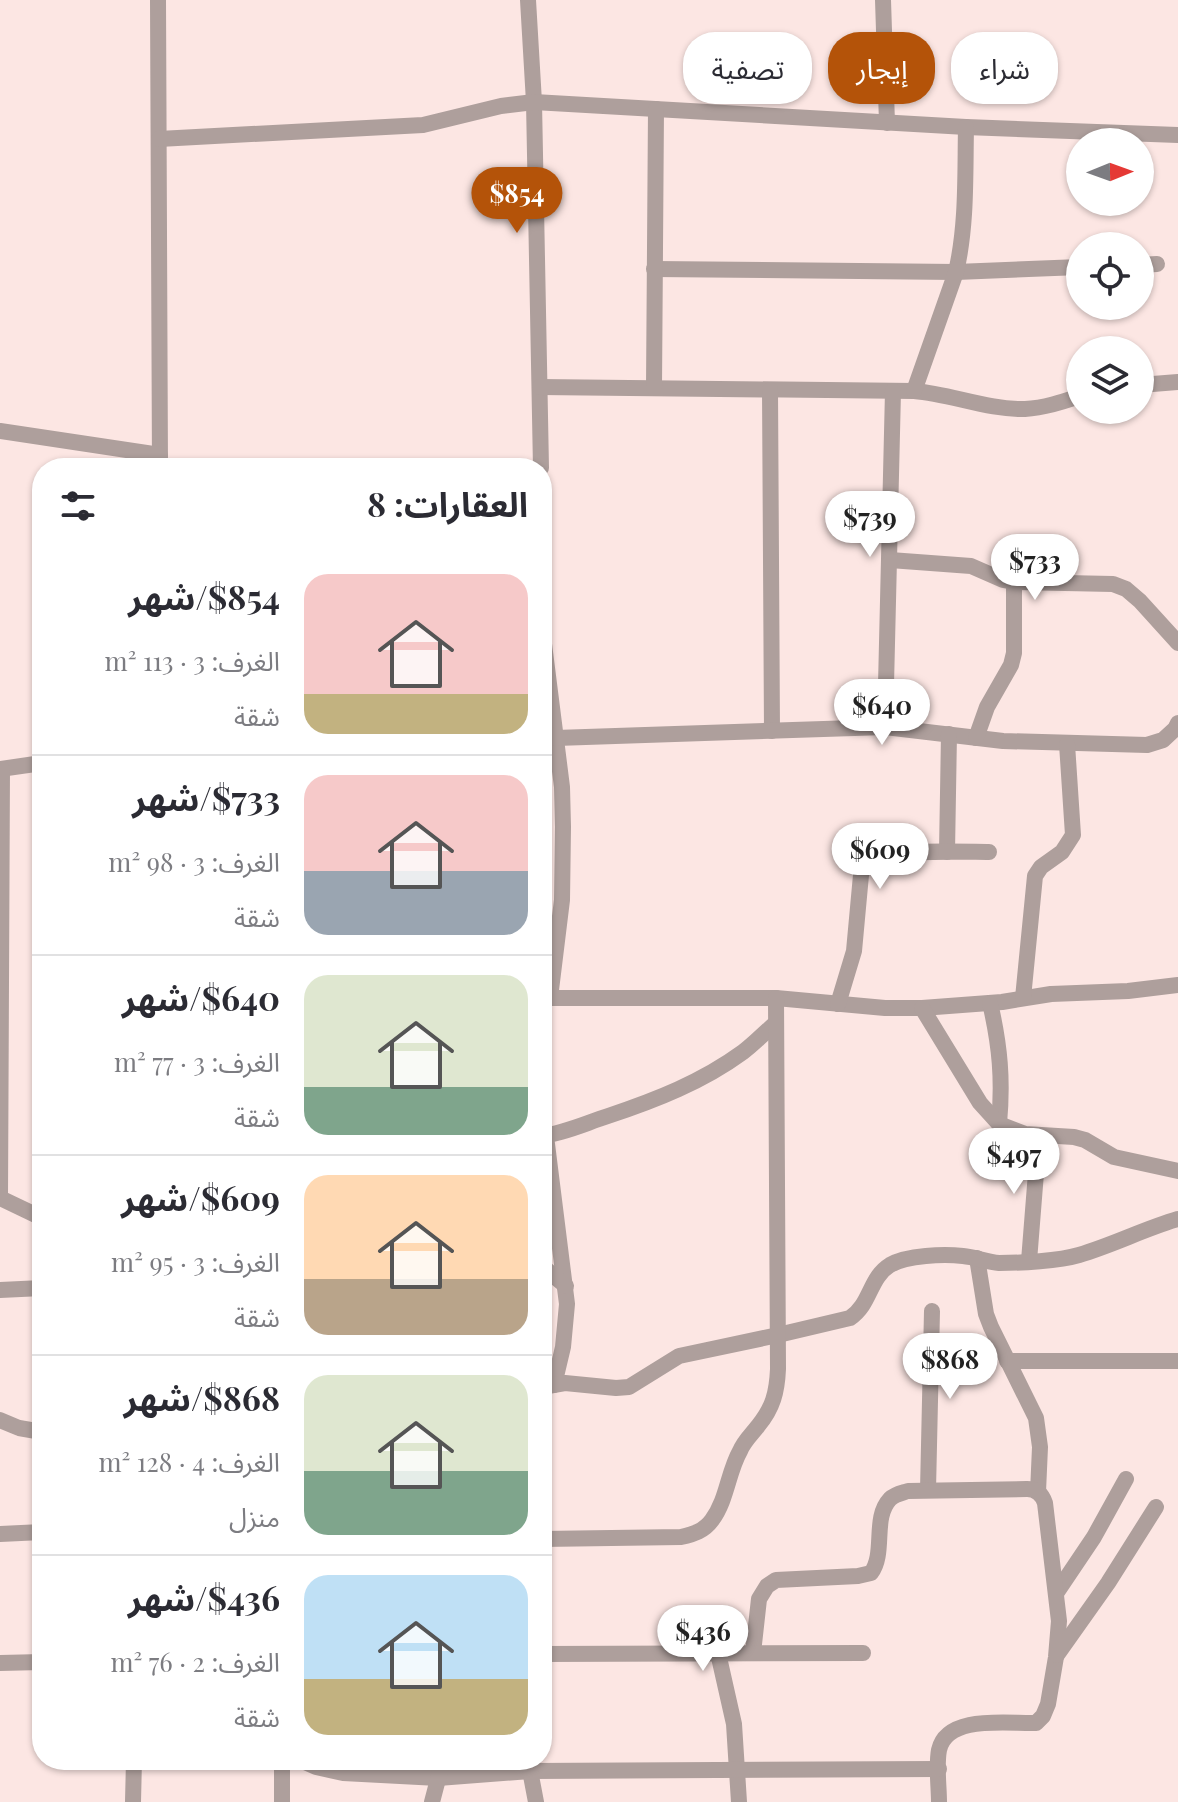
<!DOCTYPE html>
<html lang="ar">
<head>
<meta charset="utf-8">
<style>
	:root { --surface:#fff; --page:#f7f7f7; --text:#2b2b33; --muted:#7c7c81; --line:#e1e1e2; --accent:#b45309 }
	body { margin:0; font-family:"Playfair Display","Noto Sans Arabic",serif; background:var(--page); color:var(--text); direction:rtl; height:100vh; display:flex; flex-direction:column; font-size:30px; white-space:nowrap }
	* { box-sizing:border-box; margin:0 }
	p { font-size:26px; color:var(--muted) }
	.icon { flex:none; width:44px; height:44px; fill:none; stroke:currentColor; stroke-width:2; stroke-linecap:round; stroke-linejoin:round }
	.map { position:relative; flex:1; overflow:hidden; direction:ltr }
	.drawer { position:absolute; left:32px; top:458px; width:520px; height:1312px; display:flex; flex-direction:column; background:var(--surface); border-radius:32px; box-shadow:0 2px 6px #0004; direction:rtl }
	.drawer>* { flex:none }
	.banner { position:absolute; left:576px; top:32px; width:482px; height:72px; direction:rtl; display:flex; gap:16px }
	.needle { width:52px; rotate:89deg }
	.buttons { position:absolute; left:1066px; top:128px; display:grid; gap:16px }
	.buttons a { display:grid; place-items:center; width:88px; height:88px; border-radius:50%; background:var(--surface); box-shadow:0 2px 6px #0004; font-size:40px }
	.price { position:absolute; translate:-50% -68px; padding:0 18px; border-radius:28px; background:#fff; color:#222; font-size:26px; line-height:52px; filter:drop-shadow(0 2px 4px #0008) }
	.price::after { content:''; position:absolute; left:50%; top:48px; width:24px; height:18px; margin-left:-12px; background:inherit; clip-path:polygon(0 0,100% 0,50% 100%) }
	.price.on { background:var(--accent); color:#fff }
	ul { padding:0; list-style:none }
	li { display:flex; align-items:center; gap:24px; height:200px; padding:0 24px }
	li+li { border-top:2px solid var(--line) }
	li span { display:grid; place-items:center; flex:none; width:224px; height:160px; border-radius:24px; color:#555 }
	li>.icon { margin-inline-start:auto }
	span .icon { width:96px; height:96px; fill:#fffc; stroke-width:1 }
	li b { font-size:34px }
	h2 { display:flex; justify-content:space-between; align-items:center; height:96px; padding:0 24px; font-size:34px }
	.chip { padding:0 28px; border-radius:32px; background:var(--surface); box-shadow:0 2px 6px #0004; font-size:28px; line-height:72px }
	.chip.on { background:var(--accent); color:#fff }
	.map>svg:first-child { display:block }
</style>
</head>
<body>
<div class="map">
<svg width="1178" height="1802" viewBox="0 0 1178 1802">
	<rect width="100%" height="100%" fill="#fce6e3"/>
	<g fill="none" stroke-linecap="round" stroke-linejoin="round">
		<g stroke="#ae9f9c" stroke-width="16">
			<polyline points="158,0 160,468"/>
			<polyline points="528,0 534,102 541,468"/>
			<polyline points="883,0 887,123"/>
			<polyline points="159,139 423,125 501,106 534,102 966,127 1178,135"/>
			<polyline points="1140,265 1157,264"/>
			<polyline points="654,269 956,272 1080,267"/>
			<polyline points="1140,385 1178,382"/>
			<path d="M 540,387 L 914,391 C 951,394 988,410 1025,409 C 1044,408 1062,402 1080,396"/>
			<polyline points="654,388 656,109"/>
			<polyline points="770,390 772,731"/>
			<path d="M 914,391 L 956,272 C 967,225 965,175 966,127"/>
			<polyline points="0,431 160,455"/>
			<polyline points="542,554 544,644 562,787 563,827 562,900 550,998"/>
			<polyline points="890,560 971,566 1003,580 1014,582 1113,584 1126,589 1140,601 1178,643"/>
			<polyline points="885,727 893,391"/>
			<polyline points="542,731 556,738 885,727 1003,741 1147,745 1163,740 1175,729 1178,723"/>
			<polyline points="976,738 987,707 1011,665 1014,653 1014,582"/>
			<polyline points="0,769 42,763"/>
			<polyline points="2,769 0,1198 42,1218"/>
			<polyline points="947,852 949,734"/>
			<polyline points="542,998 776,998 885,1008 922,1008 1002,1002 1051,994 1128,991 1178,985"/>
			<polyline points="1023,998 1035,876 1041,867 1062,852 1073,835 1067,744"/>
			<path d="M 990,1003 C 1000,1046 1003,1080 999,1124"/>
			<path d="M 838,1004 L 854,951 L 861,875 C 863,869 863,863 869,859 C 884,849 967,852 989,852"/>
			<polyline points="922,1008 980,1103 999,1124 1025,1134 1074,1137 1085,1140 1114,1157 1178,1171"/>
			<path d="M 542,1136 C 565,1133 586,1123 608,1116 C 656,1100 702,1082 743,1052 C 755,1043 765,1032 776,1023"/>
			<polyline points="546,1136 567,1304 563,1347 554,1385"/>
			<polyline points="977,1258 986,1314 991,1327 1036,1418 1040,1447 1038,1492"/>
			<polyline points="1029,1261 1039,1135"/>
			<polyline points="542,1266 566,1286"/>
			<polyline points="0,1290 42,1288"/>
			<polyline points="1007,1361 1178,1361"/>
			<path d="M 542,1387 L 565,1383 L 616,1388 L 629,1387 L 679,1356 L 778,1335 L 850,1318 C 871,1304 869,1278 890,1265 C 907,1255 944,1254 963,1256 C 975,1257 987,1262 999,1263 C 1021,1263 1059,1261 1079,1255 C 1113,1245 1144,1229 1178,1219"/>
			<polyline points="0,1420 19,1428 42,1432"/>
			<polyline points="928,1490 932,1311"/>
			<polyline points="0,1534 42,1532"/>
			<path d="M 542,1539 L 681,1537 C 694,1534 704,1531 712,1520 C 727,1500 728,1472 740,1451 C 744,1441 752,1434 758,1426 C 773,1408 777,1392 778,1369 L 776,998"/>
			<polyline points="1057,1592 1094,1537 1126,1479"/>
			<polyline points="718,1653 734,1724 739,1802"/>
			<path d="M 753,1653 L 759,1599 L 767,1586 L 776,1580 L 858,1576 L 871,1573 C 886,1553 872,1518 890,1499 C 895,1494 902,1493 908,1491 L 1027,1489 C 1036,1489 1042,1494 1045,1503 L 1059,1621 L 1056,1657 L 1048,1704 L 1043,1716 L 1036,1723 C 1008,1724 947,1714 939,1750 C 936,1766 939,1786 939,1802"/>
			<polyline points="542,1654 863,1653"/>
			<polyline points="1057,1655 1108,1583 1156,1507"/>
			<polyline points="0,1663 42,1662"/>
			<polyline points="282,1760 282,1802"/>
			<polyline points="300,1760 316,1767 343,1773 438,1778 530,1771 939,1769"/>
			<polyline points="528,1760 536,1802"/>
			<polyline points="133,1802 134,1760"/>
			<polyline points="432,1802 443,1760"/>
		</g>
	</g>
</svg>
<div class="buttons">
<a><svg class="needle" viewBox="-14 -14 28 28"><path d="M0-13l5 13h-10z" fill="#e53935"/><path d="M0 13l5-13h-10z" fill="#7c7c81"/></svg></a>
<a><svg class="icon" aria-label="locate" viewBox="0 0 24 24"><circle cx="12" cy="12" r="6"/><path d="M12 2v4M12 18v4M2 12h4M18 12h4"/></svg></a>
<a><svg class="icon" aria-label="layers" viewBox="0 0 24 24"><path d="M12 4l9 5-9 5-9-5zM3 14l9 5 9-5"/></svg></a>
</div>
<b class="price on" style="left:517px;top:235px">$854</b>
<b class="price" style="left:870px;top:559px">$739</b>
<b class="price" style="left:1035px;top:602px">$733</b>
<b class="price" style="left:882px;top:747px">$640</b>
<b class="price" style="left:880px;top:891px">$609</b>
<b class="price" style="left:1014px;top:1196px">$497</b>
<b class="price" style="left:950px;top:1401px">$868</b>
<b class="price" style="left:703px;top:1673px">$436</b>
<div class="banner">
<a class="chip">شراء</a>
<a class="chip on">إيجار</a>
<a class="chip">تصفية</a>
</div>
<section class="drawer">
<h2>العقارات: 8<svg class="icon" aria-label="filters" viewBox="0 0 24 24"><path d="M4 7h16M4 17h16"/><circle cx="9" cy="7" r="2"/><circle cx="15" cy="17" r="2"/></svg></h2>
<ul>
<li><span style="background:linear-gradient(#f6c9c9 75%,#c2b280 0)"><svg class="icon" aria-label="home" viewBox="0 0 24 24"><path d="M3 11l9-7 9 7M6 9v11h12V9"/></svg></span><div><b>$854/شهر</b><p>الغرف: 3 · 113 m²</p><p>شقة</p></div></li>
<li><span style="background:linear-gradient(#f6c9c9 60%,#9aa5b1 0)"><svg class="icon" aria-label="home" viewBox="0 0 24 24"><path d="M3 11l9-7 9 7M6 9v11h12V9"/></svg></span><div><b>$733/شهر</b><p>الغرف: 3 · 98 m²</p><p>شقة</p></div></li>
<li><span style="background:linear-gradient(#dfe7d0 70%,#7fa58c 0)"><svg class="icon" aria-label="home" viewBox="0 0 24 24"><path d="M3 11l9-7 9 7M6 9v11h12V9"/></svg></span><div><b>$640/شهر</b><p>الغرف: 3 · 77 m²</p><p>شقة</p></div></li>
<li><span style="background:linear-gradient(#ffd9b3 65%,#b9a48a 0)"><svg class="icon" aria-label="home" viewBox="0 0 24 24"><path d="M3 11l9-7 9 7M6 9v11h12V9"/></svg></span><div><b>$609/شهر</b><p>الغرف: 3 · 95 m²</p><p>شقة</p></div></li>
<li><span style="background:linear-gradient(#dfe7d0 60%,#7fa58c 0)"><svg class="icon" aria-label="home" viewBox="0 0 24 24"><path d="M3 11l9-7 9 7M6 9v11h12V9"/></svg></span><div><b>$868/شهر</b><p>الغرف: 4 · 128 m²</p><p>منزل</p></div></li>
<li><span style="background:linear-gradient(#bfe0f5 65%,#c2b280 0)"><svg class="icon" aria-label="home" viewBox="0 0 24 24"><path d="M3 11l9-7 9 7M6 9v11h12V9"/></svg></span><div><b>$436/شهر</b><p>الغرف: 2 · 76 m²</p><p>شقة</p></div></li>
</ul>
</section>
</div>
</body>
</html>
